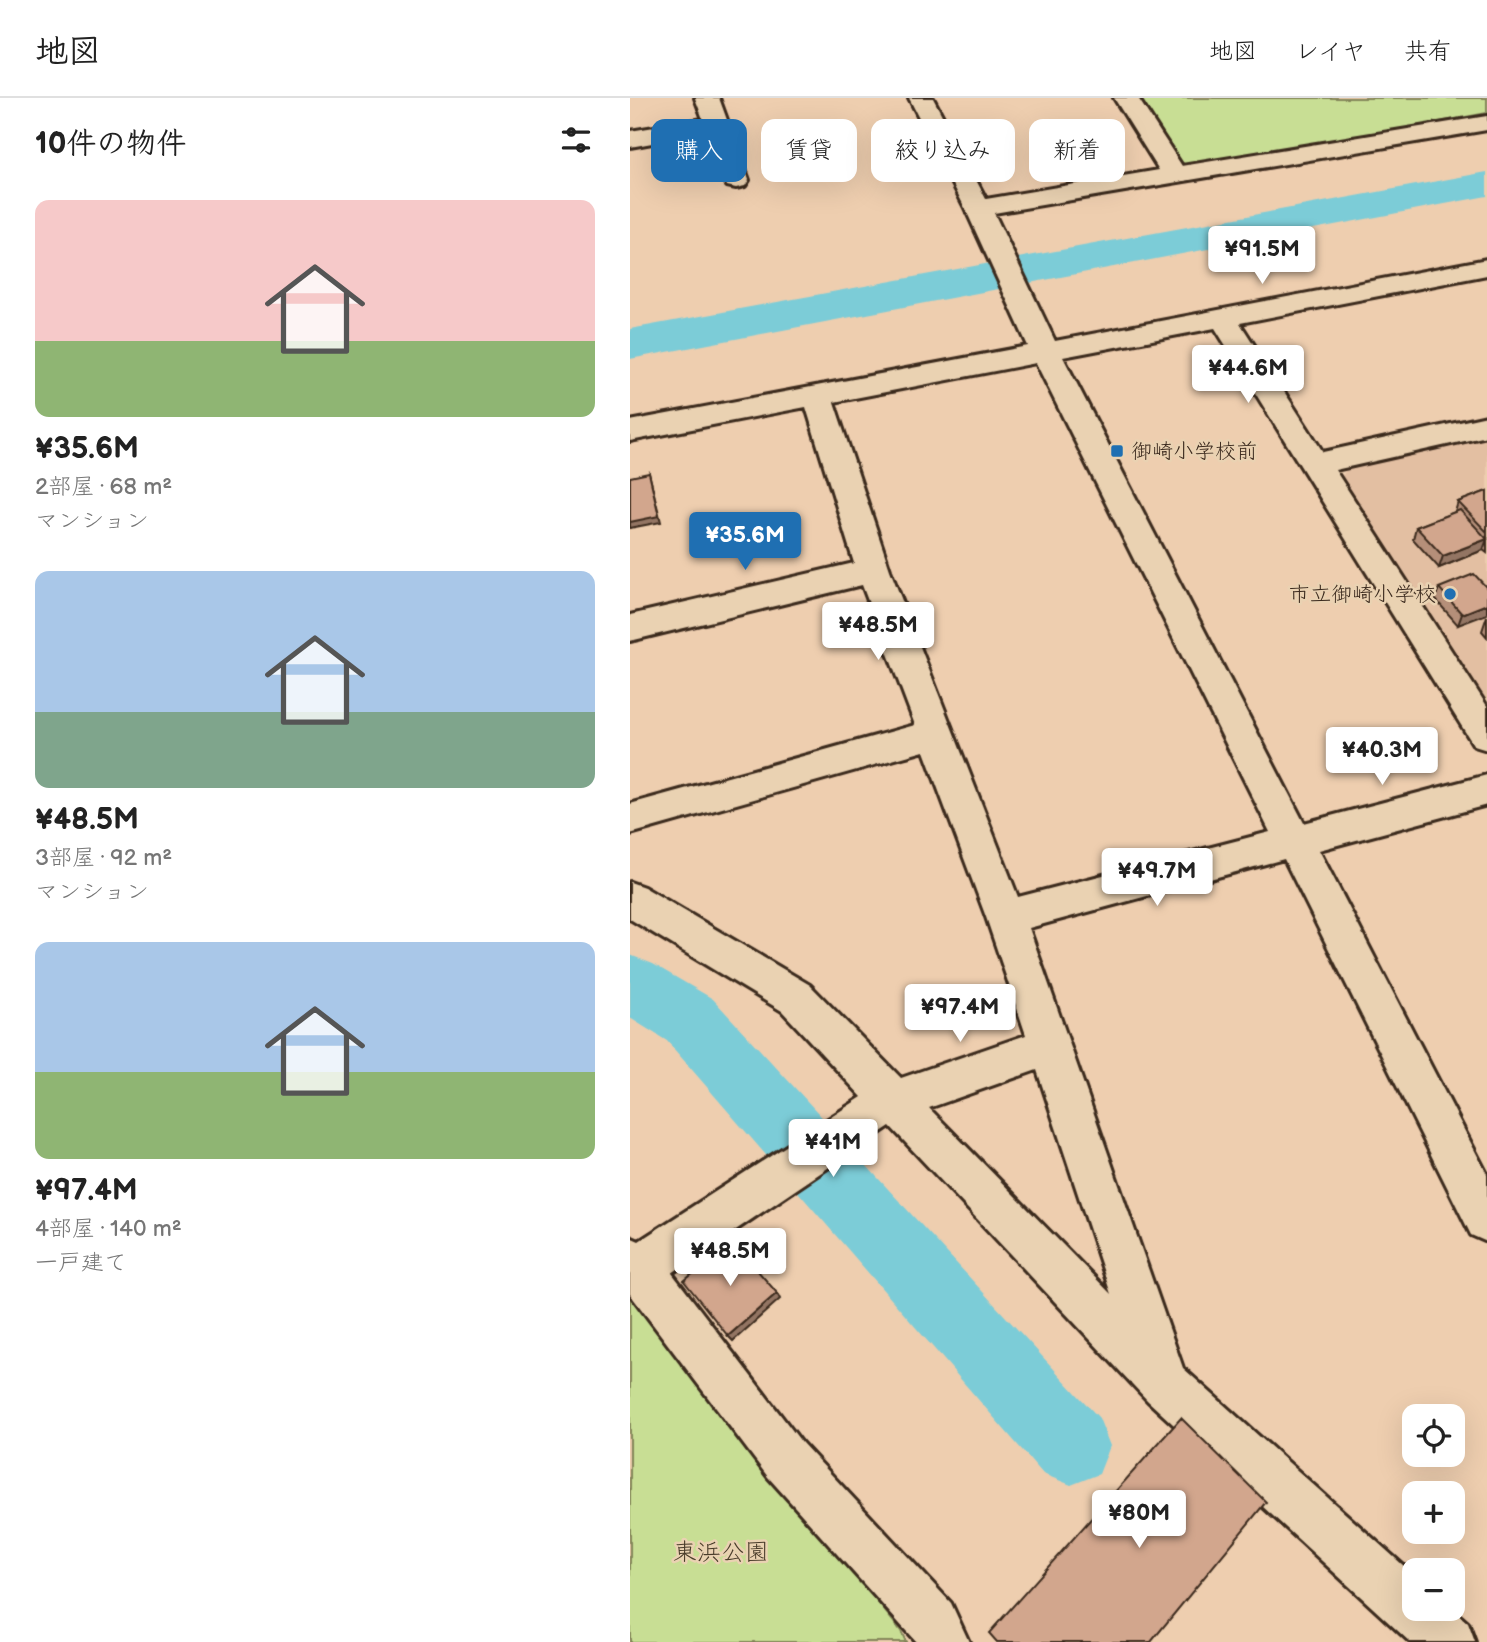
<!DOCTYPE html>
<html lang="ja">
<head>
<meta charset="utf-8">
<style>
	:root { --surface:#fff; --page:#f2f2f2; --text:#222; --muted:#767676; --line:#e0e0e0; --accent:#1f6fb2 }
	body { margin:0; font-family:"Balsamiq Sans","Klee One",sans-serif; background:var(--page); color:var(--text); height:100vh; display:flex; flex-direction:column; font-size:26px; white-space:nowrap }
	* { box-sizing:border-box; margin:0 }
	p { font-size:23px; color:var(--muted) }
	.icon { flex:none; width:38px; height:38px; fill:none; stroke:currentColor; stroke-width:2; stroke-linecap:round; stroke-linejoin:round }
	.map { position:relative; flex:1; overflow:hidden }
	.sheet { display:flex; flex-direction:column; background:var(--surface); width:630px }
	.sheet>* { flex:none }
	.guide { position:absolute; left:21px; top:21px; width:665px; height:63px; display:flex; gap:14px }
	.controls { position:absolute; left:772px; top:1306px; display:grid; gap:14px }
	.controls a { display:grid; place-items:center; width:63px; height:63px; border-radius:14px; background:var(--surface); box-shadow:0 7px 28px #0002; font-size:35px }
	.price { position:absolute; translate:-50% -60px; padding:0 16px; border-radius:7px; background:#fff; color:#222; font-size:23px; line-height:46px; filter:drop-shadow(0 2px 4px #0008) }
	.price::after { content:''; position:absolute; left:50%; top:42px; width:21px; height:16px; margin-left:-10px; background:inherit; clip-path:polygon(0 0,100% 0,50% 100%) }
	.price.active { background:var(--accent); color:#fff }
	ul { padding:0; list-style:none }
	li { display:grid; align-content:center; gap:14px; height:371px; padding:0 35px }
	li span { display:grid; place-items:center; height:217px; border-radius:14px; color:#555 }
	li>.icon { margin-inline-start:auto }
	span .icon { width:126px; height:126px; fill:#fffc; stroke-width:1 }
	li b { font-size:30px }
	h2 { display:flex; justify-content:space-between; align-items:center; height:84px; padding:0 35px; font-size:30px }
	.chip { padding:0 24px; border-radius:14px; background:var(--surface); box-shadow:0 7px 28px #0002; font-size:24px; line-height:63px }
	.chip.active { background:var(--accent); color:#fff }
	header { display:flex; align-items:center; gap:42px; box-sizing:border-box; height:98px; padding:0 35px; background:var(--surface); border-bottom:2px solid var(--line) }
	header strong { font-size:33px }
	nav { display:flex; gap:38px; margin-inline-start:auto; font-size:24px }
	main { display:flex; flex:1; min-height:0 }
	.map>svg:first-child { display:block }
</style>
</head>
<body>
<header>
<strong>地図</strong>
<nav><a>地図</a><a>レイヤ</a><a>共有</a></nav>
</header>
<main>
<section class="sheet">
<h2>10件の物件<svg class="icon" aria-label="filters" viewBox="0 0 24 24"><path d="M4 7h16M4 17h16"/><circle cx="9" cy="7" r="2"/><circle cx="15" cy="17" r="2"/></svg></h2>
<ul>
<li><span style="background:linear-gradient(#f6c9c9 65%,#8fb573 0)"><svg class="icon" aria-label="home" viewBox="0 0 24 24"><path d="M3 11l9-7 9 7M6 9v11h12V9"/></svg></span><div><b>¥35.6M</b><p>2部屋 · 68 m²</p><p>マンション</p></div></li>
<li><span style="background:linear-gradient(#a9c7e8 65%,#7fa58c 0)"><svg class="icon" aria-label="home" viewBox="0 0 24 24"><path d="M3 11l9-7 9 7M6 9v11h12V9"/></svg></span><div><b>¥48.5M</b><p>3部屋 · 92 m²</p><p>マンション</p></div></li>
<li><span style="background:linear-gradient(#a9c7e8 60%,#8fb573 0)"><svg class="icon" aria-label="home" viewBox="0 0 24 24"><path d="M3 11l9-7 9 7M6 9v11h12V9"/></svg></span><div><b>¥97.4M</b><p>4部屋 · 140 m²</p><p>一戸建て</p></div></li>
</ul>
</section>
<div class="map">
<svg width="857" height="1544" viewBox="0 0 857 1544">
	<rect width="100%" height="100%" fill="#eeceaf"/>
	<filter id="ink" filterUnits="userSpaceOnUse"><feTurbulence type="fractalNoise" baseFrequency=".0143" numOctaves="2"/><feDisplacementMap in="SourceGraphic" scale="14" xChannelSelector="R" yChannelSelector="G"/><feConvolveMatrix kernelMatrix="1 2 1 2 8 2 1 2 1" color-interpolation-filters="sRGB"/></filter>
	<g filter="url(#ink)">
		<polygon fill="#e3bfa2" points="857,338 857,612 711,380 718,369"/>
		<g fill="#c8de94" stroke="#828459" stroke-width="2">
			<polygon points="507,0 857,0 857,15 566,70 551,66"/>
			<polygon points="0,1196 271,1533 276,1544 0,1544"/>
		</g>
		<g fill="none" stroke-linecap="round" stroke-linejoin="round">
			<g fill="#7cccd7" fill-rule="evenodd">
				<polygon points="857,74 857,98 0,261 0,231"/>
				<polygon points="0,857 23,866 83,901 469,1320 480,1348 469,1376 441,1387 413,1376 37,943 0,920"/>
			</g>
			<g stroke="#3b2a1e" stroke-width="6">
				<g id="minor">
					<polygon points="65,0 89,0 119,82 115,88 106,90 97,88 78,35 0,49 0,33 73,21"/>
					<path d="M 279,0 L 303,0 L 356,101 L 529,72 L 484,0 L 508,0 L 552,68 L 857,18 L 857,32 L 364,115 L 425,243 L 857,161 L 857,177 L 610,225 L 693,354 L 857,318 L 857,338 L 705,372 L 857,608 L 857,652 L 844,648 L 585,230 L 433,259 L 674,725 L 857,677 L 857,707 L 689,752 L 857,1076 L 857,1144 L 841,1137 L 654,761 L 399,830 L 553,1270 L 784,1477 L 784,1510 L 821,1510 L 838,1525 L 845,1544 L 780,1544 L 518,1303 L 260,1028 L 42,1175 L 172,1345 L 321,1505 L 339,1544 L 286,1544 L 138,1379 L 0,1196 L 0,1139 L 9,1143 L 232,999 L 152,913 L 0,821 L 0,784 L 14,789 L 180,887 L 271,980 L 396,937 L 356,819 L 294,653 L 0,736 L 0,706 L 285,627 L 232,487 L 0,543 L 0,517 L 224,465 L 176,309 L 0,343 L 0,323 L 398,248 L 335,110 ZM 406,265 L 640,734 L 388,799 L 260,472 L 204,304 ZM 407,972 L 481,1196 L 299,1010 Z"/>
				</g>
			</g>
			<use href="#minor" fill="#ead2b2" fill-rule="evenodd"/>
		</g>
		<g fill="#b58f79" stroke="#3b2a1e" stroke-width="2">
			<polygon points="857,393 857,455 853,452 809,470 783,441 786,429 825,414 828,404"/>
			<polygon points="809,490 857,490 828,527 805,501"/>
			<polygon points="857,518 857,539 852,533"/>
		</g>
		<g fill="#937463" stroke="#3b2a1e" stroke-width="2">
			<polygon points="19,375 31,424 0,430 0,424"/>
			<polygon points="857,441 853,452 809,470 813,458"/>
			<polygon points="857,506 857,516 828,527 832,516"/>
			<polygon points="147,1195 150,1201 103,1243 98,1238"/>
		</g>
		<g fill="#d2a68d" stroke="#3b2a1e" stroke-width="2">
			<polygon points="19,375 29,418 0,424 0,379"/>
			<polygon points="857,393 857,434 828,404"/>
			<polygon points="830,412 857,441 813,458 786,429"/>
			<polygon points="844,476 857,490 857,506 832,516 809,490"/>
			<polygon points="102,1143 147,1195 98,1238 54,1183"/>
			<polygon points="551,1320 636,1404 521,1544 367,1544 359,1535"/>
		</g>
	</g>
	<g fill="#1f6fb2" stroke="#ead2b2" stroke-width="2.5">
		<rect x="480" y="346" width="14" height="14" rx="3.5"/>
		<circle cx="820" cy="496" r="7"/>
	</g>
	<g text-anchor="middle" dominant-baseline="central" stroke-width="5" stroke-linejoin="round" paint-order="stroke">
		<g font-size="21" fill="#3b2a1e" stroke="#ead2b2" text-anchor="start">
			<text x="501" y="353">御崎小学校前</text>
			<text x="806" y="496" text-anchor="end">市立御崎小学校</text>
		</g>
		<g font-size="24" fill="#493c2a" stroke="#ead2b2">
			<text x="91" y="1454">東浜公園</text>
		</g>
	</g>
</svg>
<div class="controls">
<a><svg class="icon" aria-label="locate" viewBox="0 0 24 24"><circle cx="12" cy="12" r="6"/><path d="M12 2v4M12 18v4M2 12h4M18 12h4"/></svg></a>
<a>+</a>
<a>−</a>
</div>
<b class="price" style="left:632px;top:188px">¥91.5M</b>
<b class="price" style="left:618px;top:307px">¥44.6M</b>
<b class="price active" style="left:115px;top:474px">¥35.6M</b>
<b class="price" style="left:248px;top:564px">¥48.5M</b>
<b class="price" style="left:752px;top:689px">¥40.3M</b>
<b class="price" style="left:527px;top:810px">¥49.7M</b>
<b class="price" style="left:330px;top:946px">¥97.4M</b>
<b class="price" style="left:203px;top:1081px">¥41M</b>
<b class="price" style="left:100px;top:1190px">¥48.5M</b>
<b class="price" style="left:509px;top:1452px">¥80M</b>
<div class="guide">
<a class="chip active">購入</a>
<a class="chip">賃貸</a>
<a class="chip">絞り込み</a>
<a class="chip">新着</a>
</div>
</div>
</main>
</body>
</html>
